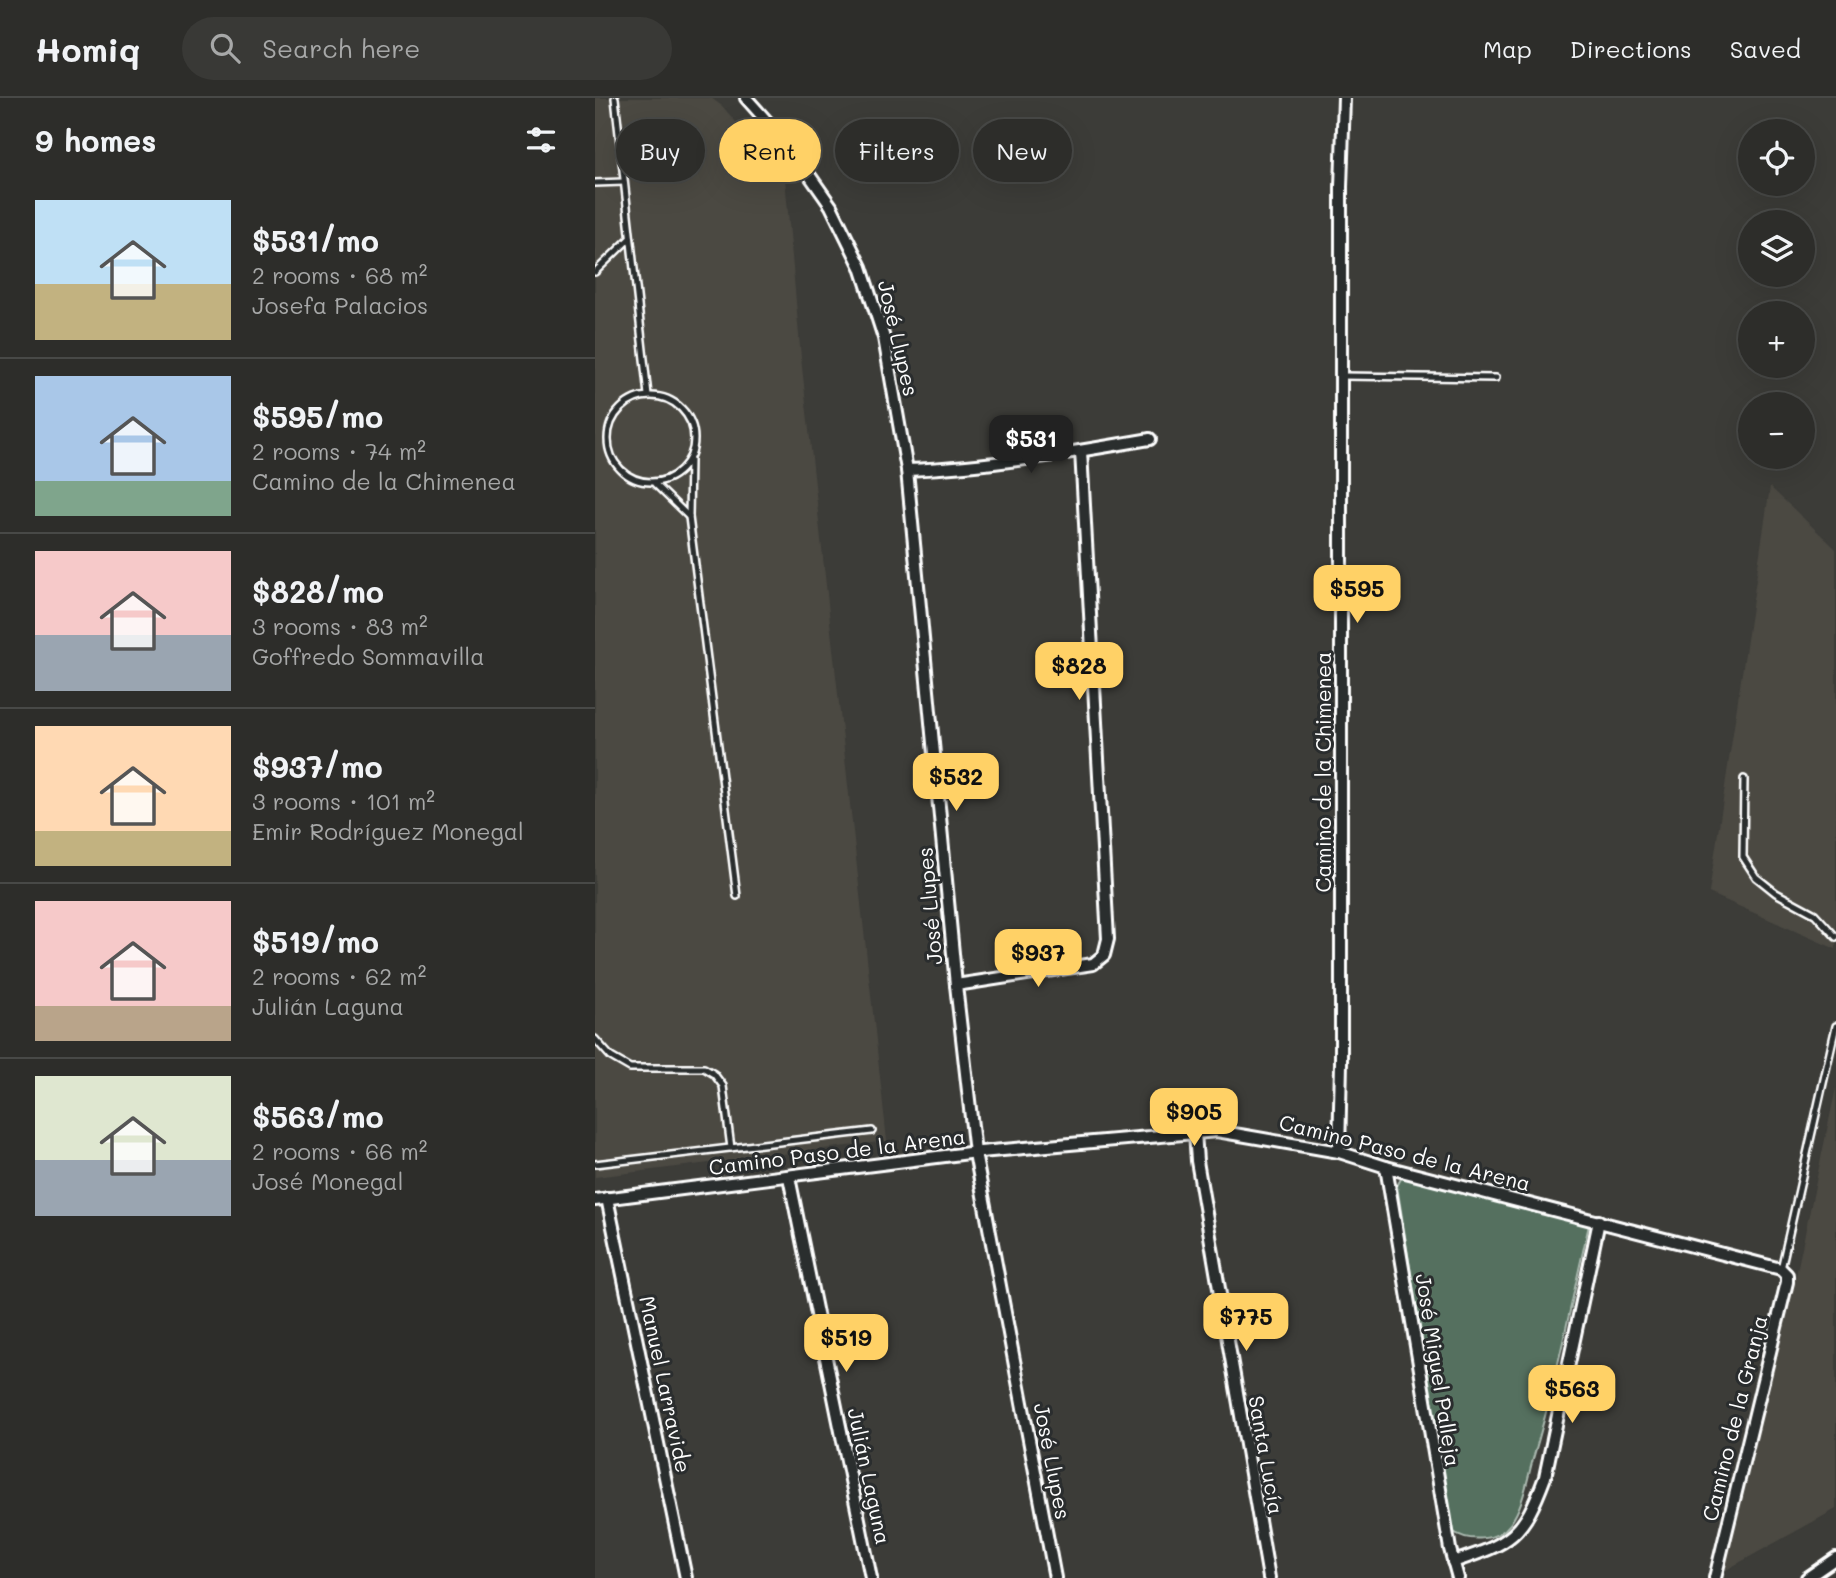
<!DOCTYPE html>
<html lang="en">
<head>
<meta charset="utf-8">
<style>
	:root { --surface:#2d2d2a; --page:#393936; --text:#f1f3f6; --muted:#a7a8a8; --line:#484947; --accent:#ffd166 }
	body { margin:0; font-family:Mali,sans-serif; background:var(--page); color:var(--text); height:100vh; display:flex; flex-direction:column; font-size:26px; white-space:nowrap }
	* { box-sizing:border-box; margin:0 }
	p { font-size:23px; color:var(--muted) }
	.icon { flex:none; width:38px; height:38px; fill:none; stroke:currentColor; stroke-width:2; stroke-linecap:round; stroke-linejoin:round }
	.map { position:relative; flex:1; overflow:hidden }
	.details { display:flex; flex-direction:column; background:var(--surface); width:595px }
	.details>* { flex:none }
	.top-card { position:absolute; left:21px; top:21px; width:665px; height:63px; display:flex; gap:14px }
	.fabs { position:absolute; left:1143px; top:21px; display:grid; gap:14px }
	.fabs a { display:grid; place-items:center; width:77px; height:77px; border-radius:50%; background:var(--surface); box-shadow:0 7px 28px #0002,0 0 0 2px var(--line); font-size:35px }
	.price { position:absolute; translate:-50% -60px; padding:0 16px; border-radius:14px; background:var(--accent); color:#111; font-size:23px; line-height:46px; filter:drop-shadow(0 2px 4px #0008) }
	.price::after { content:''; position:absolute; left:50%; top:42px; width:21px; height:16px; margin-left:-10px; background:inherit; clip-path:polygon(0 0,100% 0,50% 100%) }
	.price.on { background:#222; color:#fff }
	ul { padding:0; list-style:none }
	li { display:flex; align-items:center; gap:21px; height:175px; padding:0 35px }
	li+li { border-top:2px solid var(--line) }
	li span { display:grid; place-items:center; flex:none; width:196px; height:140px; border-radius:0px; color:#555 }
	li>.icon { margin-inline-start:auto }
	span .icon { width:84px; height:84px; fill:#fffc; stroke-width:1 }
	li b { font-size:30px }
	h2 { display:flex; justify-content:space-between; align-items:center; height:84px; padding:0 35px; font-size:30px }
	.pill { padding:0 24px; border-radius:32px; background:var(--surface); box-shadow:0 7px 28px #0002,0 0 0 2px var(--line); font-size:24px; line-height:63px }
	.pill.on { background:var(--accent); color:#111 }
	header { display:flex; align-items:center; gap:42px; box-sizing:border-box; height:98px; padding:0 35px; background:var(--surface); border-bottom:2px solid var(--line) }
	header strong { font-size:33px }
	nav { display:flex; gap:38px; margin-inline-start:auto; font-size:24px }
	.search { width:490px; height:63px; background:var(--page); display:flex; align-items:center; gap:18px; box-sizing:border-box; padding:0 24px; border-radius:38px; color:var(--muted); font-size:26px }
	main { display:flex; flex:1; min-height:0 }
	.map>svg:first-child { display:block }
</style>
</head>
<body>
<header>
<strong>Homiq</strong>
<div class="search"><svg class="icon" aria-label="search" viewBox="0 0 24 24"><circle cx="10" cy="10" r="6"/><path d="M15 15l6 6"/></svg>Search here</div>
<nav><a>Map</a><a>Directions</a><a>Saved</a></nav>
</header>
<main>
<section class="details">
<h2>9 homes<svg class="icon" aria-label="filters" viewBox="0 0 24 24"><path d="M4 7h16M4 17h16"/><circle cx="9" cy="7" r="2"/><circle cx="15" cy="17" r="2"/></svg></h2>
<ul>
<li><span style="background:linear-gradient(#bfe0f5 60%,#c2b280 0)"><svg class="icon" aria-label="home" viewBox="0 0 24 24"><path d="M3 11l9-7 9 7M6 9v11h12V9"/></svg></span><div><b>$531/mo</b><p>2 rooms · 68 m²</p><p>Josefa Palacios</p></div></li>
<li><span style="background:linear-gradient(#a9c7e8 75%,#7fa58c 0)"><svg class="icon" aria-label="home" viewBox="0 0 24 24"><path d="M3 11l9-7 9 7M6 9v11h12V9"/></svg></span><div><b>$595/mo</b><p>2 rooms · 74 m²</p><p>Camino de la Chimenea</p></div></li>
<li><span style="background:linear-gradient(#f6c9c9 60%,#9aa5b1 0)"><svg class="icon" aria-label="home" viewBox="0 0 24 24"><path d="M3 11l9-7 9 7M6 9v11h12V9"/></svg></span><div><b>$828/mo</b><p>3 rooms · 83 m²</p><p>Goffredo Sommavilla</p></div></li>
<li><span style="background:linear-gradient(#ffd9b3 75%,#c2b280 0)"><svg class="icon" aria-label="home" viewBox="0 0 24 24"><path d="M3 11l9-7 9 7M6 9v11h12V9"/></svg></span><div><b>$937/mo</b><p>3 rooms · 101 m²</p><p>Emir Rodríguez Monegal</p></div></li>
<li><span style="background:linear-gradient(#f6c9c9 75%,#b9a48a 0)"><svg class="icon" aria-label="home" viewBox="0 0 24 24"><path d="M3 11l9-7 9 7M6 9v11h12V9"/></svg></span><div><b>$519/mo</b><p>2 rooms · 62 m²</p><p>Julián Laguna</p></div></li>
<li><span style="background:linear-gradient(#dfe7d0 60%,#9aa5b1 0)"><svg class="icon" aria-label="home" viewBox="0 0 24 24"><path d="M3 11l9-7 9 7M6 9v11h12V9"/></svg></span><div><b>$563/mo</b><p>2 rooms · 66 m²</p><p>José Monegal</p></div></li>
</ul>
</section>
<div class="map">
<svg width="1241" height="1480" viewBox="0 0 1241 1480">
	<rect width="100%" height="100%" fill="#3c3c38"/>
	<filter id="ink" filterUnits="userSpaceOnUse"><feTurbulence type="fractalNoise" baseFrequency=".0143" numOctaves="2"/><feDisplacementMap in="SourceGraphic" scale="14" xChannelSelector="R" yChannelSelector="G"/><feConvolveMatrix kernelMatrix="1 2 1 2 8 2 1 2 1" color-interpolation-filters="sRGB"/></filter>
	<g filter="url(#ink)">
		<g fill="#4c4a43">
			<polygon points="0,0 116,0 127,8 190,81 206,260 292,1043 0,1079"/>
			<polygon points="1175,389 1241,451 1241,851 1114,795"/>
			<polygon points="1241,990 1241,1411 1129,1473 1202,1173"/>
		</g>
		<path fill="#55705f" stroke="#aab8af" stroke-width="2" d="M 808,1077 L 994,1127 C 976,1205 961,1284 938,1361 C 932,1382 928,1409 915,1426 C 902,1444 873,1444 857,1433 L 802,1088 Z"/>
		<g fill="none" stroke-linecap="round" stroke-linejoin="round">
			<g stroke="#fff" stroke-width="10">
				<g id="lane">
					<polyline points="20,0 53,297"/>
					<polyline points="0,85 29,84"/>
					<polyline points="0,174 35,140"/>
					<polyline points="746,278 901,280"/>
					<circle cx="56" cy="341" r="43"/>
					<polyline points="95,362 94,419 142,798"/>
					<polyline points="60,386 94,419"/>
					<polyline points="1149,681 1148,759 1161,779 1181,795 1220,816 1241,839"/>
					<polyline points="0,941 16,959 35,970 109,970 119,976 128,988 136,1050"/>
					<polyline points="0,1066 277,1033"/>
					<polyline points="1186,1171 1241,928"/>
				</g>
			</g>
			<g stroke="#fff" stroke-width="16">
				<g id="street">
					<polyline points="151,0 194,48 236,108 266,169 289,240 312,372 361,887 380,1055 460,1480"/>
					<path d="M 312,372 C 394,369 474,355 555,341"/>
					<polyline points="361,887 498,866 509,857 513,841 486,353"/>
					<polyline points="600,1034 602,1063 674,1480"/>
					<polyline points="744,1054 746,965 746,89 749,0"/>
					<polyline points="791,1069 855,1451 863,1480"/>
					<polyline points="194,1079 276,1480"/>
					<polyline points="12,1100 91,1480"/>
					<polyline points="0,1102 374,1055 622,1033 744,1054 791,1069 1186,1171 1192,1177 1192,1184 1120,1480"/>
					<path d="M 858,1464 C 917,1445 928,1438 950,1379 L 1004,1123"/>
					<polyline points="1212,1480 1241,1460"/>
				</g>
			</g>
			<use href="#lane" stroke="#2a2d2e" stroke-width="5"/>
			<use href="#street" stroke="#2a2d2e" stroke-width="10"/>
		</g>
	</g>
	<g text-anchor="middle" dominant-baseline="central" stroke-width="6" stroke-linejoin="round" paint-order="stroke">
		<g font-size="21" fill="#fff" stroke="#2a2d2e">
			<text transform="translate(304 240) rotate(77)">José Llupes</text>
			<text transform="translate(727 674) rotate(-90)">Camino de la Chimenea</text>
			<text transform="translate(334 808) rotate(-95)">José Llupes</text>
			<text transform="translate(242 1053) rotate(-7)">Camino Paso de la Arena</text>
			<text transform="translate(810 1054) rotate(14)">Camino Paso de la Arena</text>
			<text transform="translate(844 1272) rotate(81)">José Miguel Palleja</text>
			<text transform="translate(71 1286) rotate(78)">Manuel Larravide</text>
			<text transform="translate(1139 1320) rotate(-76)">Camino de la Granja</text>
			<text transform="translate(672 1357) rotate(80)">Santa Lucía</text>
			<text transform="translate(458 1363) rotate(79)">José Llupes</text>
			<text transform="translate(275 1378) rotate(78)">Julián Laguna</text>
		</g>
	</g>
</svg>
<div class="fabs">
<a><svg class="icon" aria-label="locate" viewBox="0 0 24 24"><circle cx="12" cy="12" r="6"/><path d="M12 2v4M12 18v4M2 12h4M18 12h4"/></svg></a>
<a><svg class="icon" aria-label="layers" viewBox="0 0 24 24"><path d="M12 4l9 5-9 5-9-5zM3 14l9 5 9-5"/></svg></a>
<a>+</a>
<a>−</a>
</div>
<b class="price on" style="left:436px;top:377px">$531</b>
<b class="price" style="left:762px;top:527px">$595</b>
<b class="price" style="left:484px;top:604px">$828</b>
<b class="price" style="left:361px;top:715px">$532</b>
<b class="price" style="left:443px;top:891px">$937</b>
<b class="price" style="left:599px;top:1050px">$905</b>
<b class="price" style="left:651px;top:1255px">$775</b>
<b class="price" style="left:251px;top:1276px">$519</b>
<b class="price" style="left:977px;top:1327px">$563</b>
<div class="top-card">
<a class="pill">Buy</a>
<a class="pill on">Rent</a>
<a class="pill">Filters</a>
<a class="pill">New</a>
</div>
</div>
</main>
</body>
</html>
